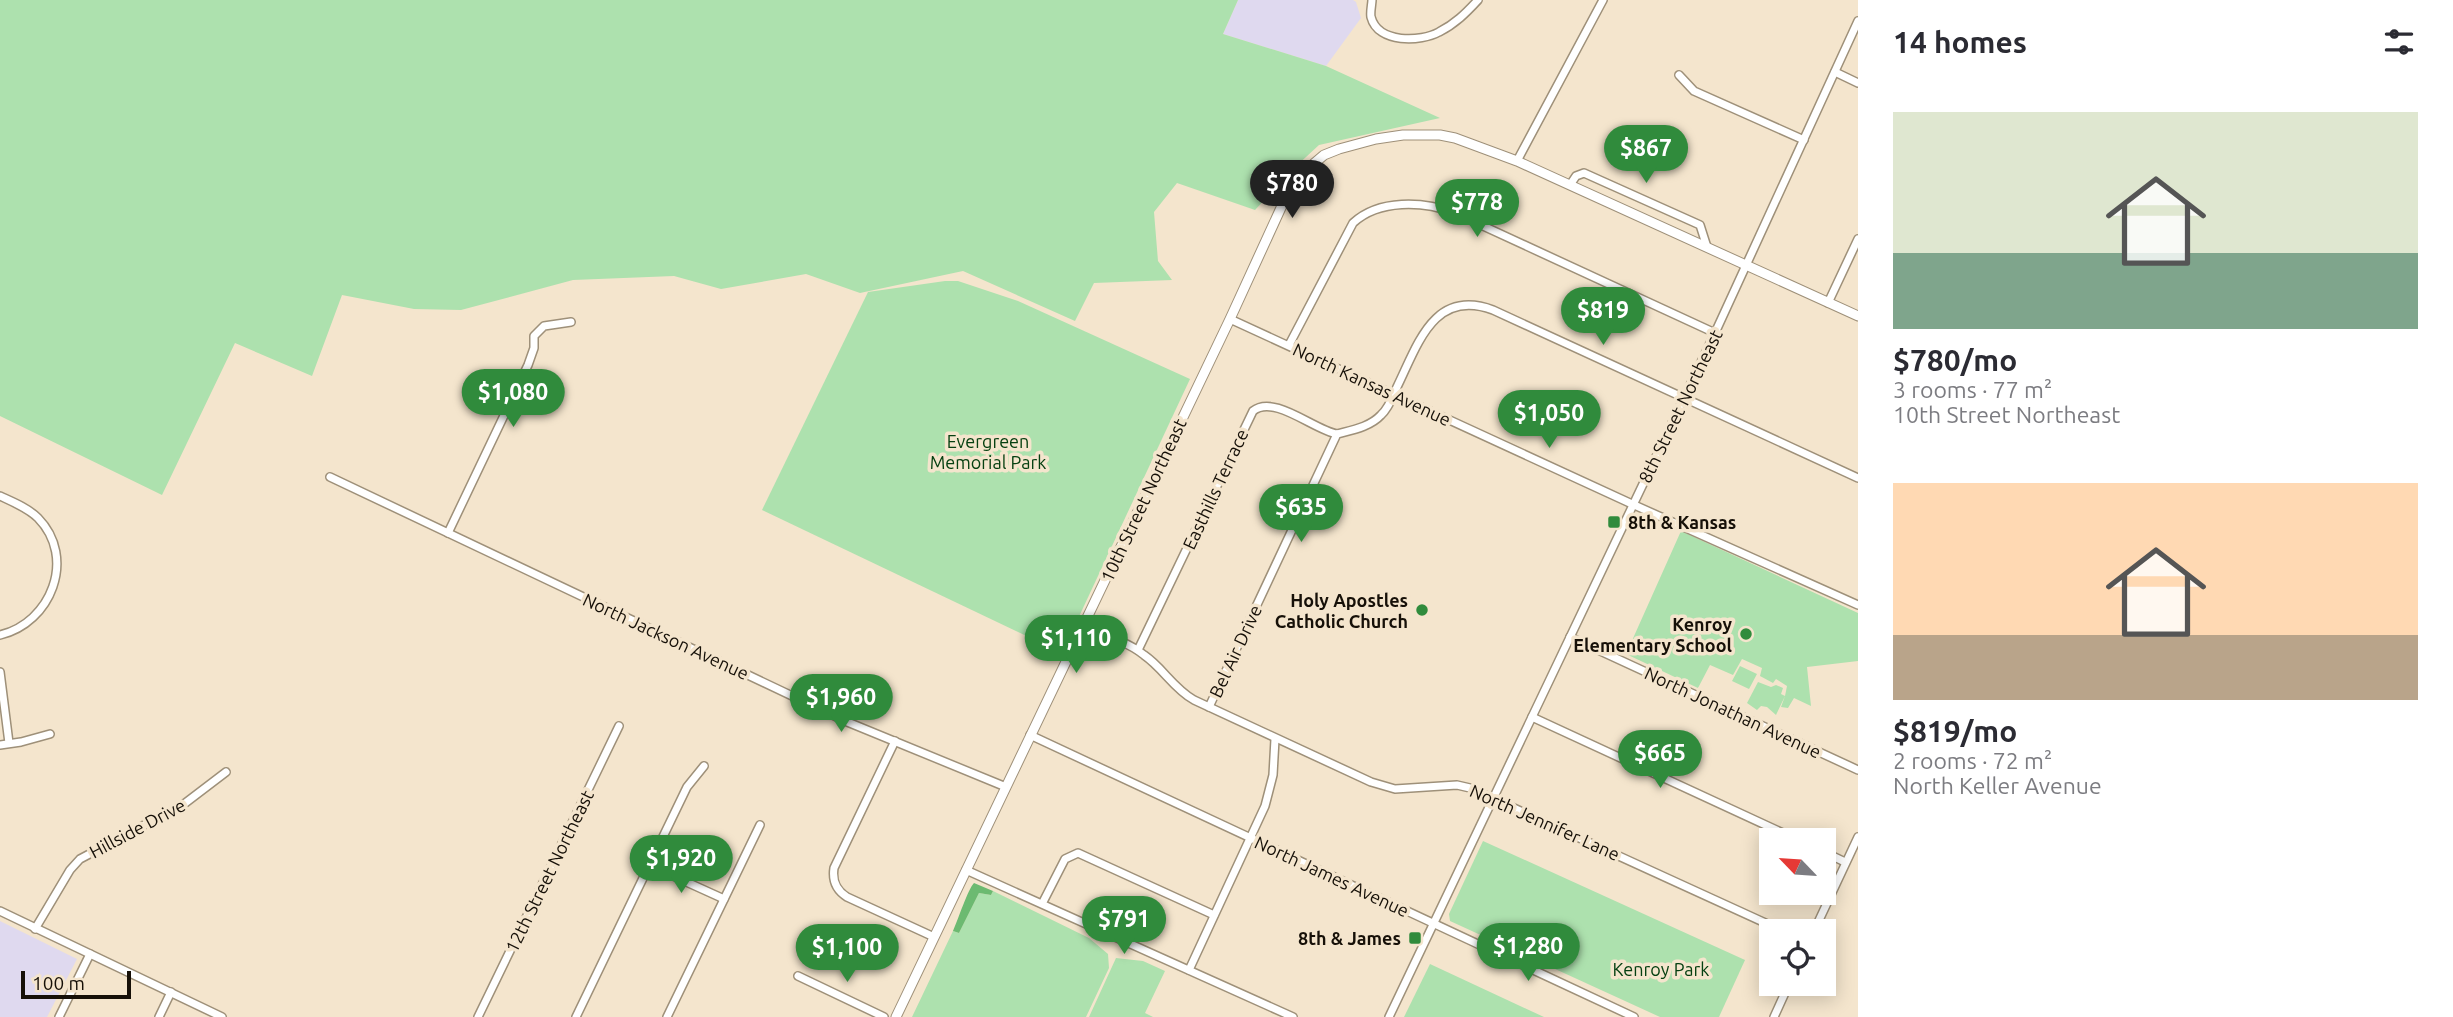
<!DOCTYPE html>
<html lang="en">
<head>
<meta charset="utf-8">
<style>
	:root { --surface:#fff; --page:#f2f2f3; --text:#2b2b33; --muted:#7c7c81; --accent:#308b3c }
	body { margin:0; font-family:Ubuntu,sans-serif; background:var(--page); color:var(--text); height:100vh; display:flex; flex-direction:column; font-size:26px; white-space:nowrap }
	* { box-sizing:border-box; margin:0 }
	p { font-size:23px; color:var(--muted) }
	.icon { flex:none; width:38px; height:38px; fill:none; stroke:currentColor; stroke-width:2; stroke-linecap:round; stroke-linejoin:round }
	.map { position:relative; flex:1; overflow:hidden }
	.drawer { display:flex; flex-direction:column; background:var(--surface); width:595px }
	.drawer>* { flex:none }
	.needle { width:46px; rotate:295deg }
	.tools { position:absolute; left:1759px; top:828px; display:grid; gap:14px }
	.tools a { display:grid; place-items:center; width:77px; height:77px; border-radius:0px; background:var(--surface); box-shadow:0 4px 18px #0003; font-size:35px }
	.scale { position:absolute; left:21px; bottom:18px; width:110px; box-sizing:border-box; padding-left:7px; border:4px solid #161008; border-top:0; font-size:19px; line-height:24px; white-space:nowrap; color:#161008; -webkit-text-stroke:5px #f4e5cd; paint-order:stroke }
	.price { position:absolute; translate:-50% -60px; padding:0 16px; border-radius:24px; background:var(--accent); color:#fff; font-size:23px; line-height:46px; filter:drop-shadow(0 2px 4px #0008) }
	.price::after { content:''; position:absolute; left:50%; top:42px; width:21px; height:16px; margin-left:-10px; background:inherit; clip-path:polygon(0 0,100% 0,50% 100%) }
	.price.current { background:#222; color:#fff }
	ul { padding:0; list-style:none }
	li { display:grid; align-content:center; gap:14px; height:371px; padding:0 35px }
	li span { display:grid; place-items:center; height:217px; border-radius:0px; color:#555 }
	li>.icon { margin-inline-start:auto }
	span .icon { width:126px; height:126px; fill:#fffc; stroke-width:1 }
	li b { font-size:30px }
	h2 { display:flex; justify-content:space-between; align-items:center; height:84px; padding:0 35px; font-size:30px }
	main { display:flex; flex:1; min-height:0 }
	.map>svg:first-child { display:block }
</style>
</head>
<body>
<main>
<div class="map">
<svg width="1858" height="1017" viewBox="0 0 1858 1017">
	<rect width="100%" height="100%" fill="#f4e5cd"/>
	<g fill="#dfd9ef">
		<polygon points="1238,0 1353,0 1356,2 1361,18 1326,66 1223,34"/>
		<polygon points="0,921 77,959 47,1017 0,1017"/>
	</g>
	<g fill="#ade1ae">
		<polygon points="0,0 1238,0 1223,34 1326,66 1440,118 1319,145 1293,169 1255,210 1177,183 1154,212 1158,261 1172,280 1094,283 1075,321 963,271 860,293 806,274 721,289 674,276 573,280 461,310 414,309 342,295 312,376 235,343 162,495 0,416"/>
		<polygon points="945,281 958,281 1018,301 1190,379 1062,653 762,510 868,292"/>
		<polygon points="1681,531 1858,613 1858,661 1807,667 1811,706 1794,698 1788,708 1781,707 1785,696 1776,715 1767,707 1761,706 1757,710 1747,703 1758,682 1771,687 1776,685 1783,688 1781,694 1785,696 1787,686 1776,679 1773,683 1760,676 1762,668 1742,659 1733,675 1710,665 1698,688 1626,654"/>
		<polygon points="1740,666 1757,674 1749,689 1732,681"/>
		<polygon points="1483,841 1745,960 1719,1017 1660,1017 1450,921 1449,914"/>
		<polygon points="993,891 1089,938 1108,954 1109,968 1086,1017 912,1017 953,931 959,933 979,893 991,895"/>
		<polygon points="1116,958 1143,961 1165,971 1145,1013 1153,1017 1089,1017"/>
		<polygon points="1430,964 1544,1017 1404,1017"/>
	</g>
	<path fill="#6cba71" d="M 974,883 L 993,891 L 991,895 L 979,893 L 959,933 L 953,931 C 958,920 968,889 974,883 Z"/>
	<g fill="none" stroke-linecap="round" stroke-linejoin="round">
		<g stroke="#9e9079" stroke-width="10">
			<g id="minor">
				<path d="M 1372,0 C 1372,4 1370,12 1371,17 C 1378,44 1421,42 1439,32 C 1455,24 1466,13 1478,0"/>
				<polyline points="1835,72 1858,83"/>
				<polyline points="1679,75 1694,91 1804,140"/>
				<polyline points="1517,161 1603,0"/>
				<polyline points="1570,185 1576,176 1584,173 1700,225 1707,247"/>
				<polyline points="1828,303 1858,239"/>
				<polyline points="1230,319 1632,504 1858,605"/>
				<path d="M 1289,345 L 1353,223 C 1379,199 1423,201 1455,213 L 1715,333"/>
				<polyline points="330,477 845,721 1006,787"/>
				<path d="M 0,496 C 13,502 28,508 38,518 C 77,558 51,623 0,635"/>
				<polyline points="448,533 528,365 534,348 534,336 544,326 571,322"/>
				<path d="M 1082,628 C 1103,635 1127,641 1144,655 C 1163,668 1173,688 1194,700 L 1371,782 L 1395,789 L 1457,785 L 1470,788 L 1783,931"/>
				<polyline points="1570,637 1858,770"/>
				<path d="M 1138,650 L 1253,411 C 1274,394 1314,430 1337,434"/>
				<polyline points="0,672 9,743"/>
				<path d="M 1209,707 L 1337,434 C 1352,430 1370,427 1381,415 C 1389,408 1393,396 1397,387 C 1418,344 1434,288 1493,310 L 1858,478"/>
				<polyline points="1532,717 1798,840"/>
				<polyline points="1030,735 1634,1017"/>
				<path d="M 895,741 L 834,868 C 832,881 836,890 847,897 L 934,937"/>
				<polyline points="0,745 21,742 50,734"/>
				<polyline points="1824,852 1845,862"/>
				<polyline points="649,865 724,899"/>
				<polyline points="966,870 1293,1017"/>
				<polyline points="1043,902 1065,859 1078,853 1214,915"/>
				<polyline points="0,911 222,1017"/>
				<polyline points="35,929 70,870 80,859 184,804 226,772"/>
				<polyline points="1814,931 1858,837"/>
				<polyline points="1189,970 1265,806 1273,775 1275,739"/>
				<polyline points="798,976 884,1017"/>
				<polyline points="59,1017 90,954"/>
				<polyline points="159,1017 171,992"/>
				<polyline points="478,1017 619,726"/>
				<polyline points="576,1017 687,787 704,766"/>
				<polyline points="667,1017 760,825"/>
				<polyline points="1389,1017 1715,333 1858,21"/>
				<polyline points="1774,1017 1789,984"/>
			</g>
		</g>
		<g stroke="#9e9079" stroke-width="11">
			<polyline id="major" points="896,1017 1230,319 1285,199 1298,177 1324,155 1339,149 1376,139 1403,135 1440,135 1455,138 1517,161 1858,316"/>
		</g>
		<use href="#minor" stroke="#fff" stroke-width="7"/>
		<use href="#major" stroke="#fff" stroke-width="9"/>
	</g>
	<g fill="#308b3c" stroke="#f4e5cd" stroke-width="2.5">
		<rect x="1607" y="515" width="14" height="14" rx="3.5"/>
		<circle cx="1422" cy="610" r="7"/>
		<circle cx="1746" cy="634" r="7"/>
		<rect x="1408" y="931" width="14" height="14" rx="3.5"/>
	</g>
	<g text-anchor="middle" dominant-baseline="central" stroke-width="7" stroke-linejoin="round" paint-order="stroke">
		<g font-size="18" fill="#161008" stroke="#f4e5cd">
			<text transform="translate(1372 384) rotate(25)">North Kansas Avenue</text>
			<text transform="translate(1680 406) rotate(-64)">8th Street Northeast</text>
			<text transform="translate(1215 489) rotate(-65)">Easthills Terrace</text>
			<text transform="translate(1143 500) rotate(-65)">10th Street Northeast</text>
			<text transform="translate(666 636) rotate(25)">North Jackson Avenue</text>
			<text transform="translate(1235 651) rotate(-65)">Bel Air Drive</text>
			<text transform="translate(1733 712) rotate(25)">North Jonathan Avenue</text>
			<text transform="translate(1545 822) rotate(24)">North Jennifer Lane</text>
			<text transform="translate(137 828) rotate(-28)">Hillside Drive</text>
			<text transform="translate(549 871) rotate(-64)">12th Street Northeast</text>
			<text transform="translate(1332 876) rotate(25)">North James Avenue</text>
		</g>
		<g font-size="18" fill="#054011" stroke="#f4e5cd">
			<text x="988" y="441">Evergreen<tspan x="988" dy="21">Memorial Park</tspan></text>
			<text x="1661" y="969">Kenroy Park</text>
		</g>
		<g font-size="18" font-weight="bold" fill="#161008" stroke="#f4e5cd" text-anchor="end">
			<text x="1628" y="522" text-anchor="start">8th &amp; Kansas</text>
			<text x="1408" y="600">Holy Apostles<tspan x="1408" dy="21">Catholic Church</tspan></text>
			<text x="1732" y="624">Kenroy<tspan x="1732" dy="21">Elementary School</tspan></text>
			<text x="1401" y="938">8th &amp; James</text>
		</g>
	</g>
</svg>
<div class="tools">
<a><svg class="needle" viewBox="-14 -14 28 28"><path d="M0-13l5 13h-10z" fill="#e53935"/><path d="M0 13l5-13h-10z" fill="#7c7c81"/></svg></a>
<a><svg class="icon" aria-label="locate" viewBox="0 0 24 24"><circle cx="12" cy="12" r="6"/><path d="M12 2v4M12 18v4M2 12h4M18 12h4"/></svg></a>
</div>
<div class="scale">100 m</div>
<b class="price" style="left:1646px;top:185px">$867</b>
<b class="price current" style="left:1292px;top:220px">$780</b>
<b class="price" style="left:1477px;top:239px">$778</b>
<b class="price" style="left:1603px;top:347px">$819</b>
<b class="price" style="left:513px;top:429px">$1,080</b>
<b class="price" style="left:1549px;top:450px">$1,050</b>
<b class="price" style="left:1301px;top:544px">$635</b>
<b class="price" style="left:1076px;top:675px">$1,110</b>
<b class="price" style="left:841px;top:734px">$1,960</b>
<b class="price" style="left:1660px;top:790px">$665</b>
<b class="price" style="left:681px;top:895px">$1,920</b>
<b class="price" style="left:1124px;top:956px">$791</b>
<b class="price" style="left:1528px;top:983px">$1,280</b>
<b class="price" style="left:847px;top:984px">$1,100</b>
</div>
<section class="drawer">
<h2>14 homes<svg class="icon" aria-label="filters" viewBox="0 0 24 24"><path d="M4 7h16M4 17h16"/><circle cx="9" cy="7" r="2"/><circle cx="15" cy="17" r="2"/></svg></h2>
<ul>
<li><span style="background:linear-gradient(#dfe7d0 65%,#7fa58c 0)"><svg class="icon" aria-label="home" viewBox="0 0 24 24"><path d="M3 11l9-7 9 7M6 9v11h12V9"/></svg></span><div><b>$780/mo</b><p>3 rooms · 77 m²</p><p>10th Street Northeast</p></div></li>
<li><span style="background:linear-gradient(#ffd9b3 70%,#b9a48a 0)"><svg class="icon" aria-label="home" viewBox="0 0 24 24"><path d="M3 11l9-7 9 7M6 9v11h12V9"/></svg></span><div><b>$819/mo</b><p>2 rooms · 72 m²</p><p>North Keller Avenue</p></div></li>
</ul>
</section>
</main>
</body>
</html>
